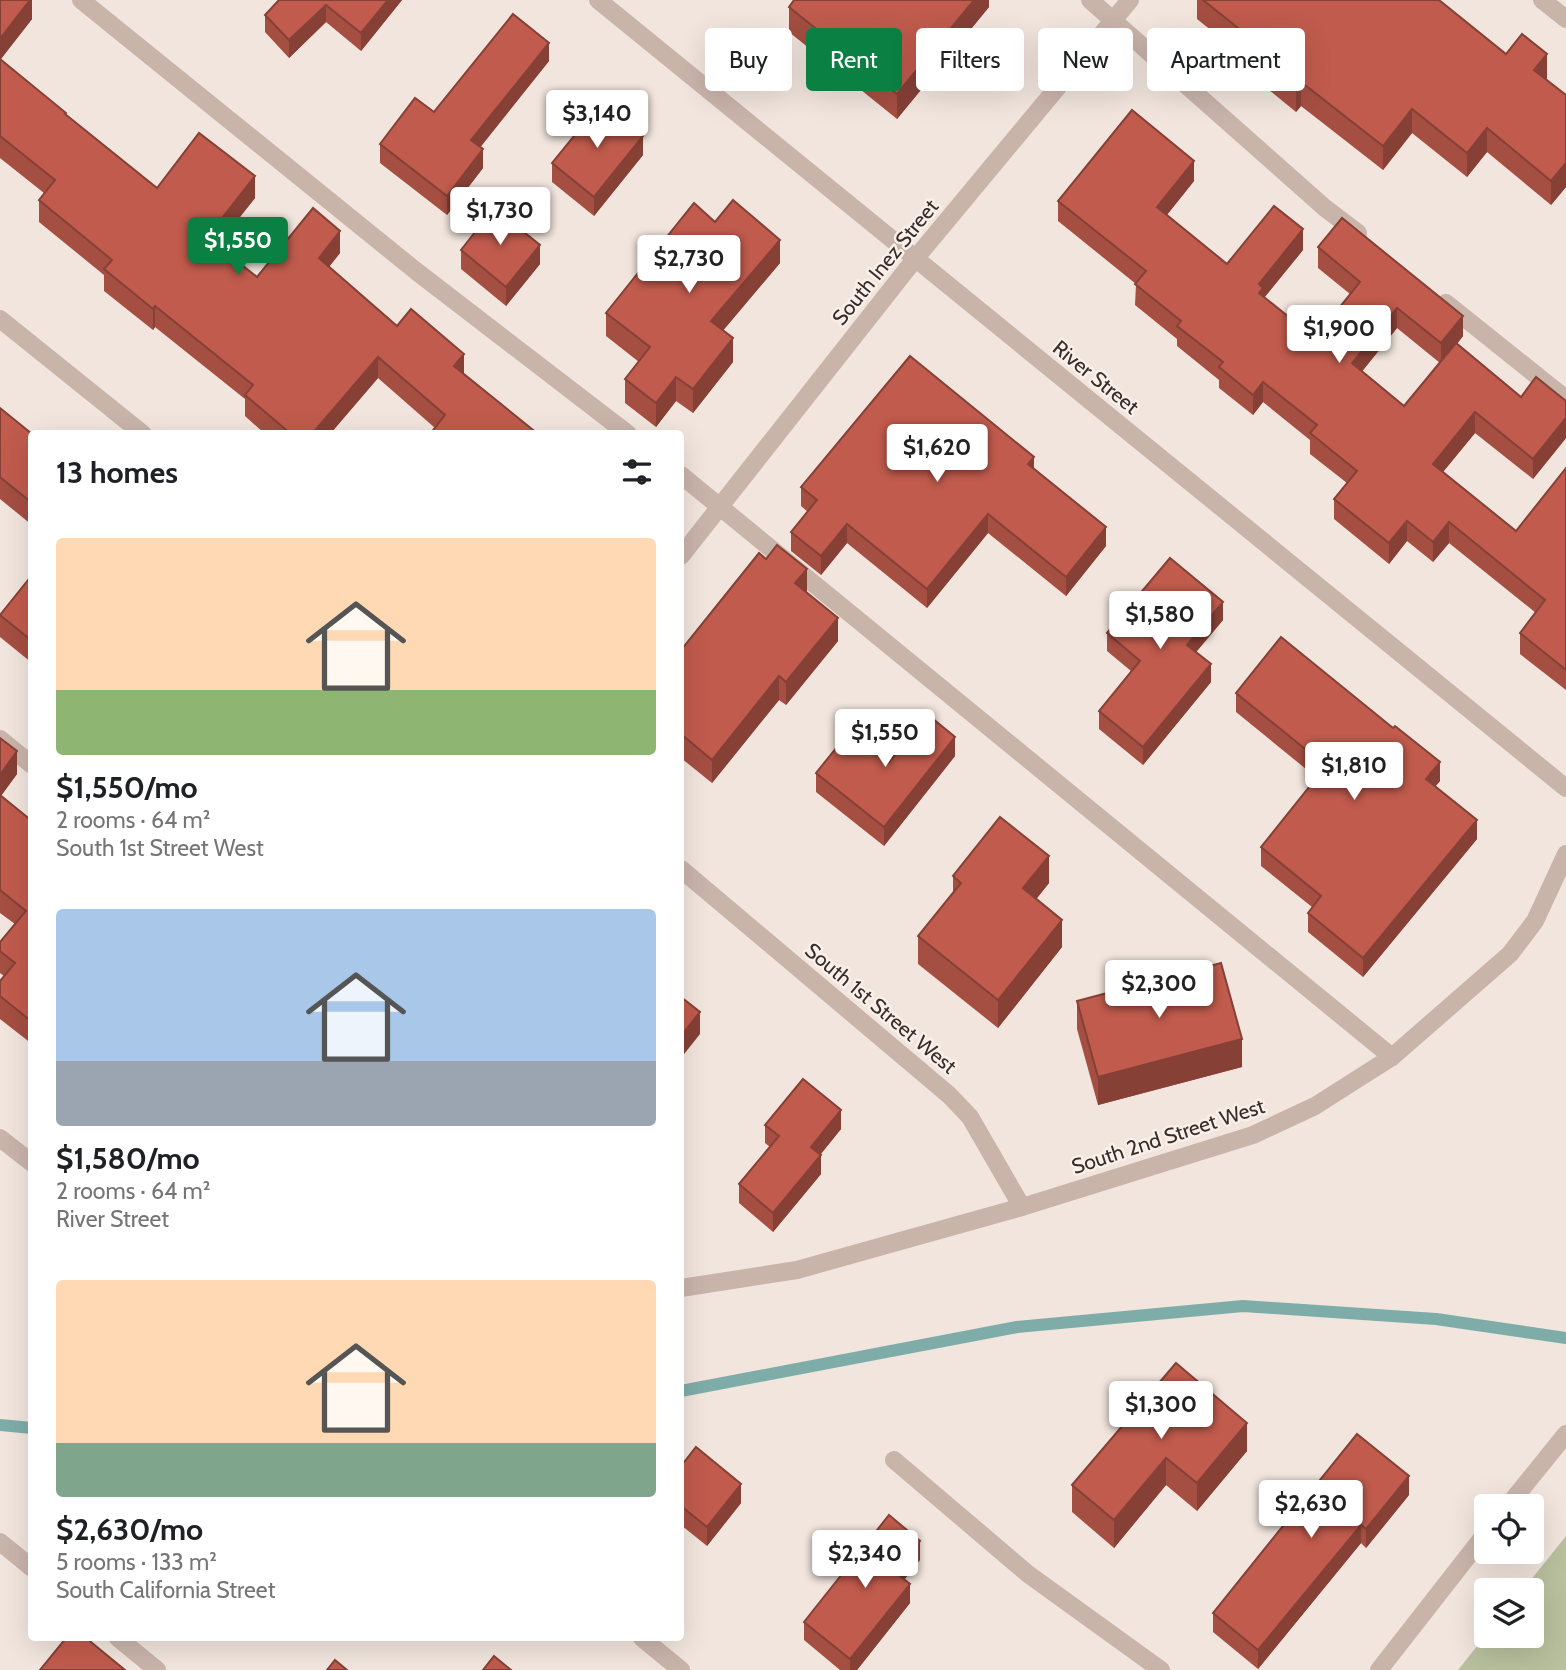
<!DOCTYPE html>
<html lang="en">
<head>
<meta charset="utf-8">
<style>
	:root { --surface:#fff; --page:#f2f2f2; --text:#202124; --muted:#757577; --accent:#0b8043 }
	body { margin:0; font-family:Cabin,sans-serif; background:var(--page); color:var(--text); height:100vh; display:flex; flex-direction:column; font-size:26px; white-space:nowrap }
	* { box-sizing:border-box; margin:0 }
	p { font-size:23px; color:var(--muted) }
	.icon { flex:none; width:38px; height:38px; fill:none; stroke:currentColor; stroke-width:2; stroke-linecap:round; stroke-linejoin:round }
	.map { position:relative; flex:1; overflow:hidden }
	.side { position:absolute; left:28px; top:430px; width:656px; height:1211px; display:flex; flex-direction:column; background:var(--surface); border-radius:7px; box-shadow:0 7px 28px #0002 }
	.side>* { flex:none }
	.banner { position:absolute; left:705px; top:28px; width:665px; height:63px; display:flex; gap:14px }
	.fabs { position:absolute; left:1474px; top:1494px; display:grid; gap:14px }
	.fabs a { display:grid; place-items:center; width:70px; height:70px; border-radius:7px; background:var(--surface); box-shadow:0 7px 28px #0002; font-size:35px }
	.price { position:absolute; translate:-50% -60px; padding:0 16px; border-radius:7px; background:#fff; color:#222; font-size:23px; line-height:46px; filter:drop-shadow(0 2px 4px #0008) }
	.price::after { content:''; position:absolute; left:50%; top:42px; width:21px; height:16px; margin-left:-10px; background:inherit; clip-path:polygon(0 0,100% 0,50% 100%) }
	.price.selected { background:var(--accent); color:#fff }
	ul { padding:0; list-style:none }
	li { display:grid; align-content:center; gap:14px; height:371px; padding:0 28px }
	li span { display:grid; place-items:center; height:217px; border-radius:7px; color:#555 }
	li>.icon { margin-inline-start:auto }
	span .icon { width:126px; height:126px; fill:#fffc; stroke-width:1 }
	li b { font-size:30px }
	h2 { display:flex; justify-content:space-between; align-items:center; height:84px; padding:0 28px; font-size:30px }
	.chip { padding:0 24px; border-radius:7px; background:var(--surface); box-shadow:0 7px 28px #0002; font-size:24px; line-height:63px }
	.chip.selected { background:var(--accent); color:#fff }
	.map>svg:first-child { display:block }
</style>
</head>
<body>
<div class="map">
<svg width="1566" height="1670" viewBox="0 0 1566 1670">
	<rect width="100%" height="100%" fill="#f1e5dd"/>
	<polygon fill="#b8c09e" points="1566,1536 1566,1670 1458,1670 1486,1635 1531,1636 1531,1591 1522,1591"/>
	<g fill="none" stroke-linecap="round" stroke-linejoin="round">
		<g stroke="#7eada9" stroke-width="12">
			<polyline points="681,1391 1017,1327 1243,1306 1436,1319 1566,1338"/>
			<polyline points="0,1425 32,1428"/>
		</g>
		<g stroke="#c9b4aa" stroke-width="18">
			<polyline points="81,0 416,271 628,434"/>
			<polyline points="1090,0 1325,208 1358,233"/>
			<polyline points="1446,303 1566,399"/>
			<polyline points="681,475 1392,1057"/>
			<polyline points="0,739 32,765"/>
			<polyline points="894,1460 1028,1574 1161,1670"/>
			<polyline points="0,1542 32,1568"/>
			<polyline points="118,1638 157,1670"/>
		</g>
		<g stroke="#c9b4aa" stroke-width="18">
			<polyline points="598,0 1566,788"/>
			<polyline points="1542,0 1566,19"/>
			<polyline points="0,319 143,434"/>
			<polyline points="681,556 915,259 1130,0"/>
			<polyline points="681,869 949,1095 970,1117 1022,1207"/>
			<polyline points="0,1138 32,1163"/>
			<polyline points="681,1288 797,1270 1022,1207 1253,1135 1315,1106 1392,1057 1510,954 1535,921 1566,854"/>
			<polyline points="1507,1507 1566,1434"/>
			<polyline points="642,1638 681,1670"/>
			<polyline points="1379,1670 1486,1533"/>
		</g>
	</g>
	<g fill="#a54e42" fill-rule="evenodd">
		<polygon points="0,0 32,0 32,19 1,59 66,116 157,188 255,198 218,245 257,277 340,253 329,267 397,326 464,374 538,434 435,428 378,378 330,434 265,434 245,416 245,399 155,327 153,330 104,291 104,275 39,222 39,200 44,193 0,158"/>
		<polygon points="279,0 402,0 361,51 326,22 289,58 265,32 265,15"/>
		<polygon points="989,0 989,7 897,119 789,32 789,7"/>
		<polygon points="1197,0 1439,0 1506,54 1547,78 1546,79 1566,95 1566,187 1551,205 1487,152 1467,177 1412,133 1383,170 1301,106 1296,112 1242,68 1242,55 1197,19"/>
		<polygon points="549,61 480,147 483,168 447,215 380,163 380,144 434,112"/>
		<polygon points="643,155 594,216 552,182 552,163"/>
		<path d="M 1194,181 L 1167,215 L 1227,264 L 1303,250 L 1264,298 L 1315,338 L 1350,294 L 1318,268 L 1318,247 L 1463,336 L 1457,344 L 1521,397 L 1566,401 L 1566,438 L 1533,479 L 1475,433 L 1443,472 L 1516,531 L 1566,468 L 1566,690 L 1520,654 L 1520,633 L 1536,613 L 1449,543 L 1433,562 L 1407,541 L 1389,564 L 1334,519 L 1334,499 L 1347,483 L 1310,454 L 1310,440 L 1263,402 L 1253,415 L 1219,388 L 1219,380 L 1177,346 L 1177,339 L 1135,305 L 1136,284 L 1058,221 L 1058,201 ZM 1397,328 L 1440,363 L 1404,406 L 1362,371 Z"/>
		<polygon points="715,222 780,263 723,330 733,362 693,413 676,401 656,427 625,403 625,379 639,362 606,336 606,313"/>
		<polygon points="461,250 540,264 506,306 461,269"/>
		<polygon points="0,408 32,434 32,525 0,499"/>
		<polygon points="1034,469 1106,546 1066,596 988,533 927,608 847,543 821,575 791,551 791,532 808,512 801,506 801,487"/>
		<polygon points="32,575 32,663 0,637 0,614"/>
		<polygon points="807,592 838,641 786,705 779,700 712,783 681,758 681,650"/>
		<polygon points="1223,620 1196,652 1211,682 1143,765 1099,729 1099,711 1131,671 1107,651 1107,633"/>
		<polygon points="1236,693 1440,781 1435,786 1477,839 1363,977 1308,932 1308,913 1312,907 1261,866 1261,847 1317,778 1236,712"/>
		<polygon points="0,738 17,774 1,796 32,821 32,1044 0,1019 0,981 4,976 0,973 0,942 15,924 0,913"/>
		<polygon points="955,756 884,846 816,792 816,773 889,762"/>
		<polygon points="953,876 1049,883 1036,899 1062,947 998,1028 918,964 918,936 953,894"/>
		<polygon points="1077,1001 1242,1067 1098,1105 1077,1029"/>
		<polygon points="765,1125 841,1129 820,1155 821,1174 773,1232 739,1203 739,1184 770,1147 765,1143"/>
		<polygon points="1176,1363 1247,1451 1197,1511 1166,1485 1114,1548 1072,1512 1072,1485"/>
		<polygon points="681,1466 741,1503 707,1546 681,1525"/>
		<polygon points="1409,1495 1366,1548 1361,1543 1258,1669 1213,1632 1213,1613"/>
		<polygon points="920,1560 904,1580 910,1603 857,1670 840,1670 804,1640 804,1622"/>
	</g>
	<g fill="#864036">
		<polygon points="30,0 32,0 32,19 0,60 0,39"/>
		<polygon points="388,0 402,0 361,51 361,33"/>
		<polygon points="974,0 989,0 989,7 897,119 897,94"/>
		<polygon points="326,5 326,22 289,58 289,40"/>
		<polygon points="549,43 549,61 471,159 471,140"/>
		<polygon points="1547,54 1547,78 1534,94 1534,70"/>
		<polygon points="1301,82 1301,106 1296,112 1296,88"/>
		<polygon points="1412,109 1412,133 1383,170 1383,146"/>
		<polygon points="1487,128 1487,152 1467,177 1467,153"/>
		<polygon points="643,136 643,155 594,216 594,197"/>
		<polygon points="483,149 483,168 447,215 447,196"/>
		<polygon points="1194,161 1194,181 1157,227 1157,207"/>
		<polygon points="1566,163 1566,187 1551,205 1551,181"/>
		<polygon points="255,176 255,198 207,258 207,237"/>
		<polygon points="1303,229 1303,250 1263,299 1259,314 1259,284"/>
		<polygon points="340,231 340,253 319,279 319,258"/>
		<polygon points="780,240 780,263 711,345 711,321"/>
		<polygon points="540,245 540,264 506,306 506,287"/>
		<polygon points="155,306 155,327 153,330 153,309"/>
		<polygon points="1397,308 1397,328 1352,384 1352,363"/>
		<polygon points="1463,316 1463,336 1441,364 1441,343"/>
		<polygon points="733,338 733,362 693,413 693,389"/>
		<polygon points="464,354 464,376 454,366"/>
		<polygon points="378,357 378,378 330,434 312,434"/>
		<polygon points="676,377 676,401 656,427 656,403"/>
		<polygon points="1263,382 1263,402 1253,415 1253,395"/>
		<polygon points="1475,412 1475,433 1433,484 1433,464"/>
		<polygon points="1566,418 1566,438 1533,479 1533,459"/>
		<polygon points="1034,457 1034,476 1028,464"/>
		<polygon points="988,514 988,533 927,608 927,589"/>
		<polygon points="1407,521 1407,541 1389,564 1389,543"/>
		<polygon points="1449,522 1449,543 1433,562 1433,542"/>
		<polygon points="847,524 847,543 821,575 821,556"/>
		<polygon points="1106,527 1106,546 1066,596 1066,577"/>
		<polygon points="807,569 807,593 795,583"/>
		<polygon points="1223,602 1223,620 1187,663 1187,645"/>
		<polygon points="838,618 838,641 786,705 786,682"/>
		<polygon points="1211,664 1211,682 1143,765 1143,747"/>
		<polygon points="779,676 779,700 712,783 712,760"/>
		<polygon points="955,737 955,756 884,846 884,827"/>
		<polygon points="17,751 17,774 0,797 0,775"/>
		<polygon points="1440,762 1440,781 1426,798 1426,779"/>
		<polygon points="1477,820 1477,839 1363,977 1363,958"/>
		<polygon points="1049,856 1049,883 1023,916 1023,888"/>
		<polygon points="1062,920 1062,947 998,1028 998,1000"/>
		<polygon points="700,1012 700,1034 681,1058 681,1036"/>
		<polygon points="1242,1039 1242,1067 1098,1105 1098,1077"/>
		<polygon points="841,1110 841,1129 811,1166 811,1147"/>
		<polygon points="821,1155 821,1174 773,1232 773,1213"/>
		<polygon points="1247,1423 1247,1451 1197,1511 1197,1483"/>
		<polygon points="1166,1458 1166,1485 1114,1548 1114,1520"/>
		<polygon points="1409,1476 1409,1495 1366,1548 1366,1529"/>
		<polygon points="741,1484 741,1503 707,1546 707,1527"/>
		<polygon points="1361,1525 1361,1543 1258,1669 1258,1650"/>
		<polygon points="920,1541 920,1560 895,1591 895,1572"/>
		<polygon points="910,1584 910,1603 857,1670 850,1670 850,1659"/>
	</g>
	<g fill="#c05b4d" stroke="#864036" stroke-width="2">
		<polygon points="0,0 30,0 0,39"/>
		<polygon points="279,0 388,0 361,33 326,5 289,40 265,15"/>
		<polygon points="794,0 974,0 897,94 789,7"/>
		<polygon points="1203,0 1439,0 1506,54 1522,34 1547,54 1534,70 1566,95 1566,163 1551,181 1487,128 1467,153 1412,109 1383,146 1301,82 1296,88 1242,44 1248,36"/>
		<polygon points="513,14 549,43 471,140 483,149 447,196 380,144 415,98 434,112"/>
		<polygon points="0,59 66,113 65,114 157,188 199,133 255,176 207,237 257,277 313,208 340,231 319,258 397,326 411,309 464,354 454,366 538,434 430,434 445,415 378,357 312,434 291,434 245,395 253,385 155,306 153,309 104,269 112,260 39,200 55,180 0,136"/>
		<polygon points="601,103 643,136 594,197 552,163"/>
		<polygon points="1132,110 1194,161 1157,207 1227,264 1274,206 1303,229 1259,284 1263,288 1259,293 1315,338 1360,282 1318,247 1342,218 1463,316 1441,343 1397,308 1352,363 1404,406 1456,343 1521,397 1536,377 1566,401 1566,418 1533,459 1475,412 1433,464 1516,531 1566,468 1566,670 1520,633 1545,600 1449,522 1433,542 1407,521 1389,543 1334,499 1357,471 1310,433 1317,425 1263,382 1253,395 1219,367 1223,362 1177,326 1181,321 1135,284 1146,271 1058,201"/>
		<polygon points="733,200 780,240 711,321 733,338 693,389 676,377 656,403 625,379 650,347 606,313 694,203 715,222"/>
		<polygon points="494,208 540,245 506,287 461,250"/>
		<polygon points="910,356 1034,457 1028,464 1106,527 1066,577 988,514 927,589 847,524 821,556 791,532 817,500 801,487"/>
		<polygon points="0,408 32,434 32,503 0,477"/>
		<polygon points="777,545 807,569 795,583 838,618 786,682 779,676 712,760 681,734 681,650 759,553 766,559"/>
		<polygon points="1170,558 1223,602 1187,645 1211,664 1143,747 1099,711 1140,661 1107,633"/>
		<polygon points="32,575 32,641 0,615"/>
		<polygon points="1281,637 1393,728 1395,726 1440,762 1426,779 1477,820 1363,958 1308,913 1321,896 1261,847 1326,766 1236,693"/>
		<polygon points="927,714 955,737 884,827 816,773 850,731 889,762"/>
		<polygon points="0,738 17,751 0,775"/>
		<polygon points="0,795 32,821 32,1022 0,996 0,981 15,963 0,951 0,942 26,911 0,890"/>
		<polygon points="1000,817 1049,856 1023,888 1062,920 998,1000 918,936 961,883 953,876"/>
		<polygon points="1221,963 1242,1039 1098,1077 1077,1001"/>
		<polygon points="681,997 700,1012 681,1036"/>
		<polygon points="803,1079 841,1110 811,1147 821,1155 773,1213 739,1184 779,1136 765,1125"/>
		<polygon points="1176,1363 1247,1423 1197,1483 1166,1458 1114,1520 1072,1485"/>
		<polygon points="1357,1434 1409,1476 1366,1529 1361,1525 1258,1650 1213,1613"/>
		<polygon points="696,1447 741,1484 707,1527 681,1506 681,1466"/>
		<polygon points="889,1515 920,1541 895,1572 910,1584 850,1659 804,1622"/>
		<polygon points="66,1638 86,1638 125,1670 40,1670"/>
		<polygon points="494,1656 511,1670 483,1670"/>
		<polygon points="335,1660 347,1670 327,1670"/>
	</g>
	<g text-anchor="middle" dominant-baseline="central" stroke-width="5" stroke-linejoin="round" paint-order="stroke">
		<g font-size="21" fill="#372c29" stroke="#f9f0ea">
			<text transform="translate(885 262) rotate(-51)">South Inez Street</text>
			<text transform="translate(1096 377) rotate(39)">River Street</text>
			<text transform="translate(881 1008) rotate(40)">South 1st Street West</text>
			<text transform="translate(1168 1136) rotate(-18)">South 2nd Street West</text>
		</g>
	</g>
</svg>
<div class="fabs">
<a><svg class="icon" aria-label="locate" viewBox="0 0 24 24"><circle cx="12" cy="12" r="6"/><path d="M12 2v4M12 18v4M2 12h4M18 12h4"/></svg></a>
<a><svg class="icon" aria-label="layers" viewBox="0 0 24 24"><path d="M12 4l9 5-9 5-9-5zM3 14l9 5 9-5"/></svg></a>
</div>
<b class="price" style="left:597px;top:150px">$3,140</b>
<b class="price" style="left:500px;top:247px">$1,730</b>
<b class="price selected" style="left:238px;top:277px">$1,550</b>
<b class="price" style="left:689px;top:295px">$2,730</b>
<b class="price" style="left:1339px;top:365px">$1,900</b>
<b class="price" style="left:937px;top:484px">$1,620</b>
<b class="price" style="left:1160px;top:651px">$1,580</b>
<b class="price" style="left:885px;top:769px">$1,550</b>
<b class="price" style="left:1354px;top:802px">$1,810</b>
<b class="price" style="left:1159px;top:1020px">$2,300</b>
<b class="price" style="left:1161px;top:1441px">$1,300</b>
<b class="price" style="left:1311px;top:1540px">$2,630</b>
<b class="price" style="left:865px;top:1590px">$2,340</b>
<div class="banner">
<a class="chip">Buy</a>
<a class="chip selected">Rent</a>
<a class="chip">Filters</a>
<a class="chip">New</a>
<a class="chip">Apartment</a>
</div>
<section class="side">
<h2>13 homes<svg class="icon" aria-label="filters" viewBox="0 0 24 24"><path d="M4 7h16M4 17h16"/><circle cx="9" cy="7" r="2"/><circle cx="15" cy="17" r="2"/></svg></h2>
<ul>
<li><span style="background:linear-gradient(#ffd9b3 70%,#8fb573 0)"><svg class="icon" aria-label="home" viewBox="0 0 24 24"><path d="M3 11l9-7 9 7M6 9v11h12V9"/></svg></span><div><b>$1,550/mo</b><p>2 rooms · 64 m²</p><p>South 1st Street West</p></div></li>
<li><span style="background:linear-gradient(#a9c7e8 70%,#9aa5b1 0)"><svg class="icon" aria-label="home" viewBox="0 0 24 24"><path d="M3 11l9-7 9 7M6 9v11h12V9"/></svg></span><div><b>$1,580/mo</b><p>2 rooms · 64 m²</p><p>River Street</p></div></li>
<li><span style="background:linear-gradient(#ffd9b3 75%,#7fa58c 0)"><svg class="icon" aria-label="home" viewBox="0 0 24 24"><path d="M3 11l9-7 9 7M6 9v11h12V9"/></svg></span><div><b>$2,630/mo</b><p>5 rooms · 133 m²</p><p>South California Street</p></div></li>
</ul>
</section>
</div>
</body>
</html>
